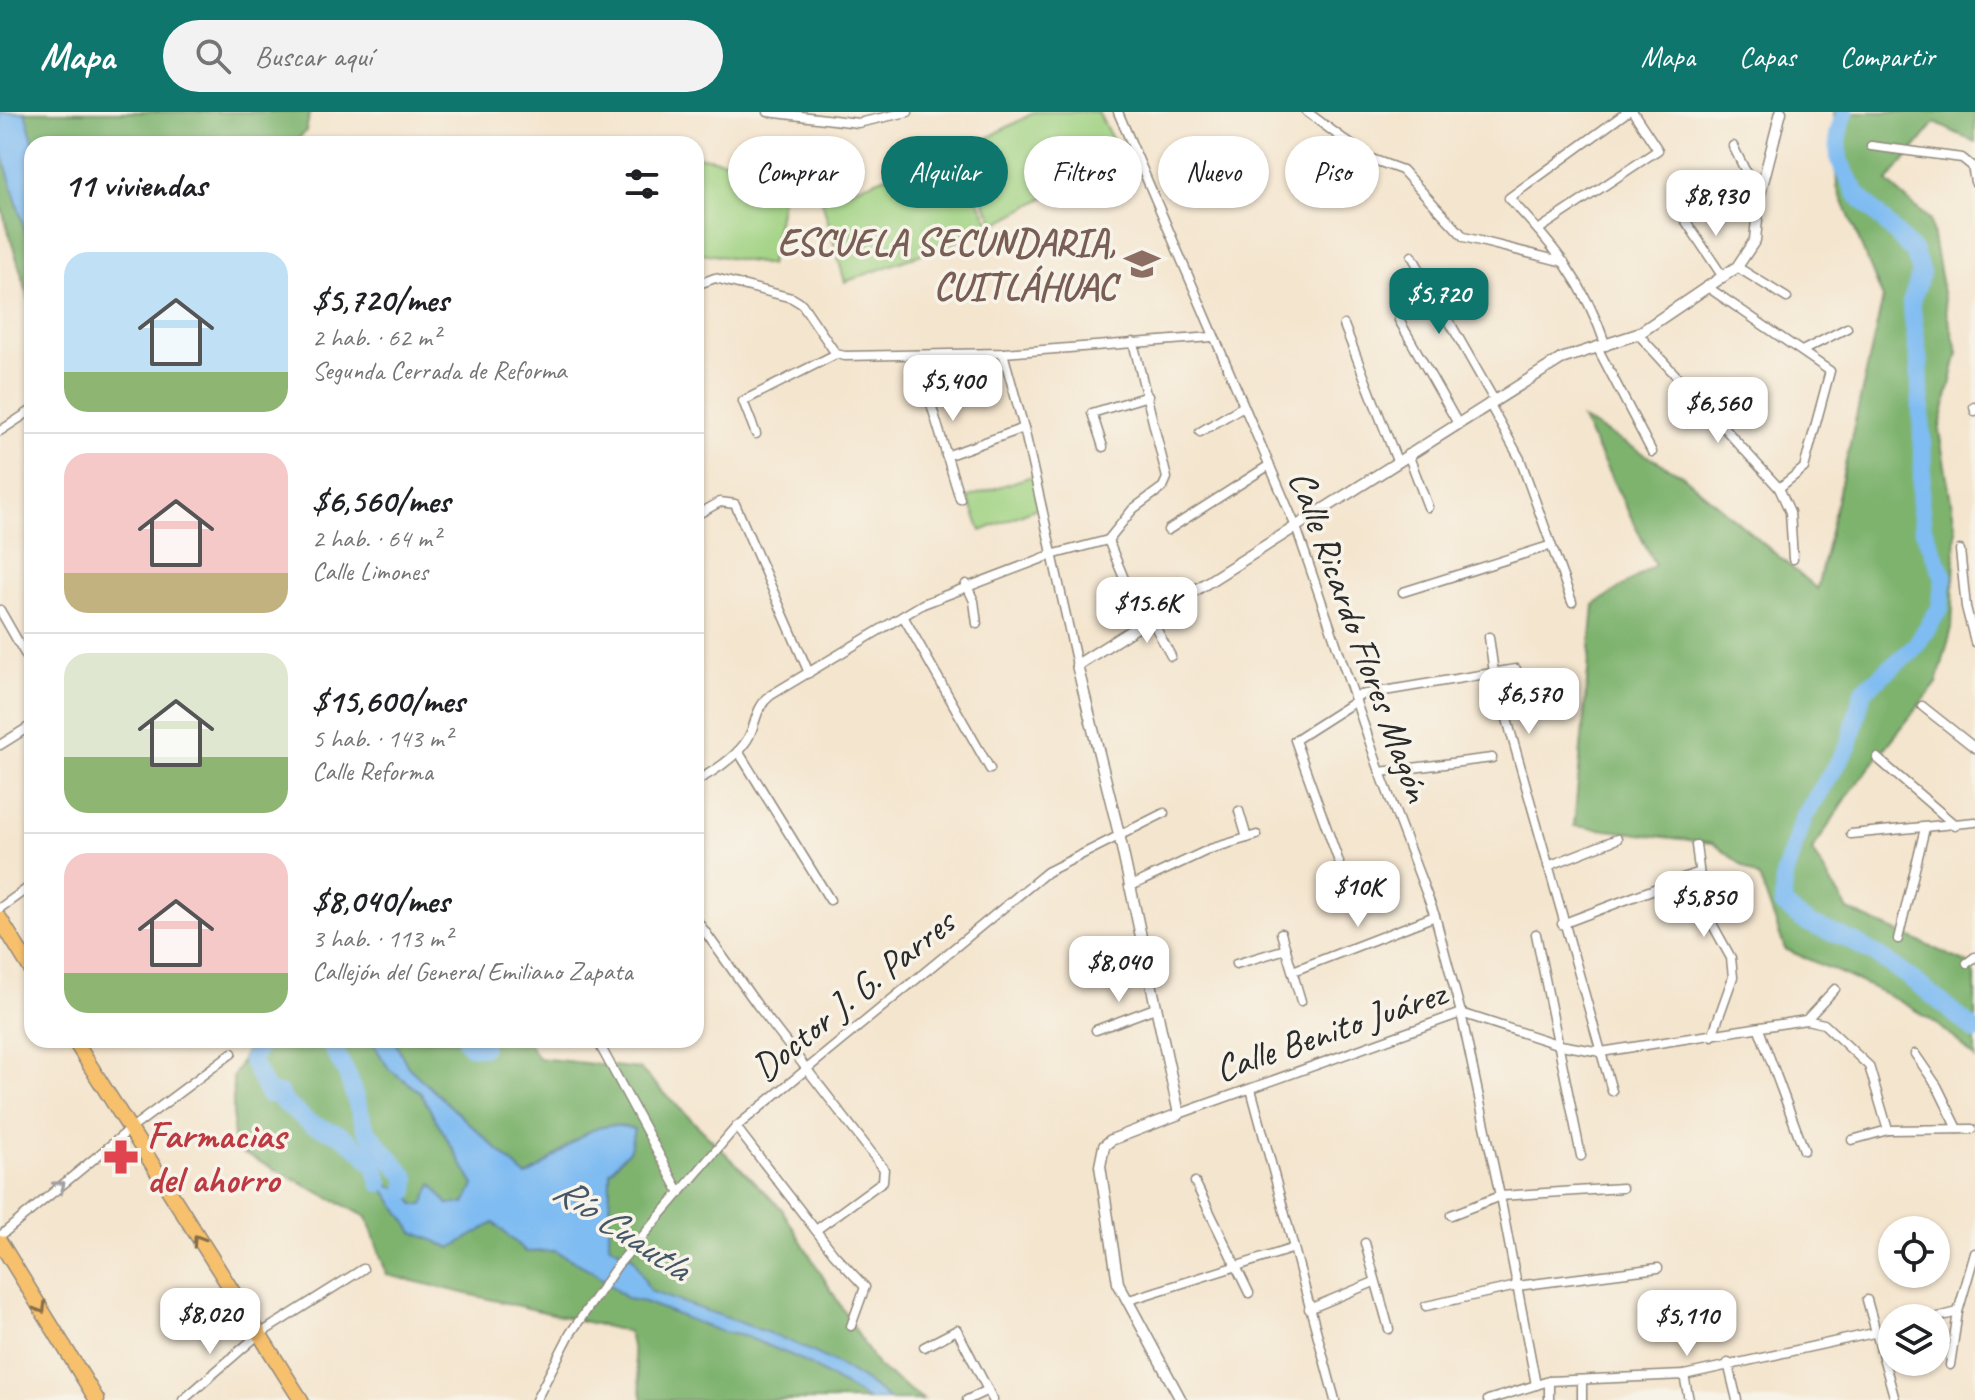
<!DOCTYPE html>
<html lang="es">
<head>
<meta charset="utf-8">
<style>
	:root { --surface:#fff; --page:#f2f2f2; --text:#202124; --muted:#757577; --line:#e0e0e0; --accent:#0f766e }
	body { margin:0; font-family:Caveat,sans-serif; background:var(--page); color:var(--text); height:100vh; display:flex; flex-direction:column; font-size:30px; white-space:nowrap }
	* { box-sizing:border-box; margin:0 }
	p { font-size:26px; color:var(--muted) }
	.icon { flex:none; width:44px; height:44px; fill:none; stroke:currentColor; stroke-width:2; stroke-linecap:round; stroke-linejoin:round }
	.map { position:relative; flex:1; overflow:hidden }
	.sheet { position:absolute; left:24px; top:24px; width:680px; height:912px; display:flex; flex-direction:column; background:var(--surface); border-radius:24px; box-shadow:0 2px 6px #0004 }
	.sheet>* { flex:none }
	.banner { position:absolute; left:728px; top:24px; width:760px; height:72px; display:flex; gap:16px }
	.controls { position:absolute; left:1878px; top:1104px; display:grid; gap:16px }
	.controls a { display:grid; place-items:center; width:72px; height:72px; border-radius:50%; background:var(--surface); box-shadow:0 2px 6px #0004; font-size:40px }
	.price { position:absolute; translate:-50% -68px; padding:0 18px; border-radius:16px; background:#fff; color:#222; font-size:26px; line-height:52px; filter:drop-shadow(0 2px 4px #0008) }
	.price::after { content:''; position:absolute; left:50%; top:48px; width:24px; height:18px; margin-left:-12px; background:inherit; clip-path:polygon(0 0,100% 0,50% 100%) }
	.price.active { background:var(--accent); color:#fff }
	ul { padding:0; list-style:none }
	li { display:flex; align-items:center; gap:24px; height:200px; padding:0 40px }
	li+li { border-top:2px solid var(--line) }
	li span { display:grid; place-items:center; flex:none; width:224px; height:160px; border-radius:24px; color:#555 }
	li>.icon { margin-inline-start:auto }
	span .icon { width:96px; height:96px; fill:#fffc; stroke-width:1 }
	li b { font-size:34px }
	h2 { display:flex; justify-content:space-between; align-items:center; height:96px; padding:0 40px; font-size:34px }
	.pill { padding:0 28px; border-radius:36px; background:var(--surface); box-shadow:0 2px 6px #0004; font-size:28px; line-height:72px }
	.pill.active { background:var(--accent); color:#fff }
	header { display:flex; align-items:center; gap:48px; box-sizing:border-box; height:112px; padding:0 40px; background:var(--accent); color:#fff }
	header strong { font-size:38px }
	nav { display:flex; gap:44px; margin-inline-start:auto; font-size:28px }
	.search { width:560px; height:72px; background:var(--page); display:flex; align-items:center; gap:20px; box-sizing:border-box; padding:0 28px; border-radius:44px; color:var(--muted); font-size:30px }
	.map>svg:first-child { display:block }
</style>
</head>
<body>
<header>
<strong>Mapa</strong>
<div class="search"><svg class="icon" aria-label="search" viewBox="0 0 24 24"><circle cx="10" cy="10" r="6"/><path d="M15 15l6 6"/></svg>Buscar aquí</div>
<nav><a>Mapa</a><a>Capas</a><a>Compartir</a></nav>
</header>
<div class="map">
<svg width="1975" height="1288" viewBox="0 0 1975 1288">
	<rect width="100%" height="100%" fill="#f7f3e8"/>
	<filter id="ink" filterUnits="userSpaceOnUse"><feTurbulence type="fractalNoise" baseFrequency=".0125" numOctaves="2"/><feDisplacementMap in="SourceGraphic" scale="16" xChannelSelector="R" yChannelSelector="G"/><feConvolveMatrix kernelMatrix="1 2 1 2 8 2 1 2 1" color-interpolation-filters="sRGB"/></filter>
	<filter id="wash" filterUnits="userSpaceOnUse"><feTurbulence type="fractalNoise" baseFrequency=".006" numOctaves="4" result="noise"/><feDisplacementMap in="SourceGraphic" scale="32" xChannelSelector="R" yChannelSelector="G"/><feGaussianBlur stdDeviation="1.8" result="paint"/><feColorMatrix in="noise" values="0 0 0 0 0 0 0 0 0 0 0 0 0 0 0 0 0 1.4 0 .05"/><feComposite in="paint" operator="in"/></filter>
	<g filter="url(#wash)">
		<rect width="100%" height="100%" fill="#f4e5ce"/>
		<g fill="#9ed180" stroke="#647e56" stroke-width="2">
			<polygon points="1035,0 1098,0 1121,44 996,112 958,42"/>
			<polygon points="951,39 993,116 845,170 822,89"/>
			<polygon points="696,44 787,60 770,153 696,140"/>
			<polygon points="1035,363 1042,394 981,419 968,385"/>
		</g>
		<g fill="#7eb36e" stroke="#546f4c" stroke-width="2">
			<polygon points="0,0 310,0 306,19 293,32 32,32 32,197 0,91"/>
			<path d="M 1834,0 L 1975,0 L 1975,30 L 1935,11 L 1887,70 L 1930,108 L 1947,203 L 1958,240 L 1939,319 L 1956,418 L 1952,516 L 1937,571 L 1851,679 L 1812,739 L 1848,798 L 1967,851 L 1975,864 L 1975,947 C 1928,892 1850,867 1785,837 L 1760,767 L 1713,731 L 1574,714 L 1594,493 L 1655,453 L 1582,307 L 1682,363 L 1817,477 L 1883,186 L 1837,75 Z"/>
			<polygon points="241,928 527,928 538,946 640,957 781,1096 878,1255 924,1288 643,1288 629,1220 387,1163 367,1105 233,1036 233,966 248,935"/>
		</g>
		<g fill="#7fbcf2" stroke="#55748e" stroke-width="2">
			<polygon points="0,0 25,0 34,32 32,142 0,34"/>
			<path d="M 371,928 L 394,928 L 408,955 L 526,1064 C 562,1047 587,1000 634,1017 L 630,1037 L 610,1059 L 609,1133 L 633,1145 L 650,1179 C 733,1210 820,1230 890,1288 L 868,1288 L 798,1246 L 747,1225 L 719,1219 L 644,1190 L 627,1187 L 594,1160 L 555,1139 L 526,1140 L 494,1111 L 451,1136 L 413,1120 L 380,1071 L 406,1079 L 415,1093 L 423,1093 L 432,1072 L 448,1092 L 465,1091 L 474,1073 L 420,980 L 389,957 Z"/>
		</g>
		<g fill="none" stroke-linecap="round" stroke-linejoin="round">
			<g stroke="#7fbcf2" stroke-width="18">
				<path d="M 1845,0 L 1838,22 L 1839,48 L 1856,81 L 1914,140 L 1921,161 L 1911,191 L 1919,252 L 1923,350 L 1920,389 L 1923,416 L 1944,466 L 1940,496 L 1914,536 L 1863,579 L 1849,633 L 1804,705 L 1784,764 L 1783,792 C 1811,820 1829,815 1859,833 C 1901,856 1939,888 1975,919"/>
				<polyline points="262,928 251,948 268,982 280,982 282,989 311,1012 341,1023 361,1039 375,1054 380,1071"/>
				<polyline points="328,928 347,962 366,1018 407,1066 406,1079"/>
				<polyline points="466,928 470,934 483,935"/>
			</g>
		</g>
	</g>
	<g filter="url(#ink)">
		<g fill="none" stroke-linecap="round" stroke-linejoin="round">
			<g stroke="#90887c" stroke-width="11">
				<g id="minor">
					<polyline points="768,0 858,11 908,0"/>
					<polyline points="1118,0 1296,415 1380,660 1435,804 1461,901 1500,1084 1536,1273"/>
					<polyline points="1307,0 1369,46 1402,58 1464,125 1564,150"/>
					<polyline points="1733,34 1759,86"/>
					<polyline points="1871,34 1962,46 1972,54 1975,70"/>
					<polyline points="1683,105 1723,165"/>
					<polyline points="1538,118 1658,38 1633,0"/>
					<polyline points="1412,144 1494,288"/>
					<polyline points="1737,155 1787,186"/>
					<polyline points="696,173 715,166 792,186 802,192 836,242"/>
					<polyline points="1709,176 1830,259 1804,356 1779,376"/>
					<polyline points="1399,208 1457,310"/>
					<polyline points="1344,213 1397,349"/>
					<polyline points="1638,222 1779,376 1790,400 1793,447"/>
					<path d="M 1606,234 C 1585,171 1553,133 1509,86 L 1627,0"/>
					<polyline points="1597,235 1652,340"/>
					<polyline points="1802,239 1847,216"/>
					<polyline points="1003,241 1024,316 1077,553"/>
					<polyline points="836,242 845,244 1003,241 1212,225"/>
					<polyline points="916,243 960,387"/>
					<polyline points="1489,291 1520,347 1572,490"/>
					<polyline points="1974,295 1975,299"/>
					<polyline points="0,319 32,298"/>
					<polyline points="1200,320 1242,295"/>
					<polyline points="756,322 743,289 836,242"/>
					<polyline points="1103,335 1092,301 1148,284"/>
					<polyline points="1408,342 1428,395"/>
					<polyline points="946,344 1024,316"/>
					<polyline points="696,393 700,401 720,390 735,392 809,561"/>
					<polyline points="1168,418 1268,354"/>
					<polyline points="1108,428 1143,512"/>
					<polyline points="1960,438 1966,495 1975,530"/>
					<polyline points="966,472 974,489 977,512"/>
					<polyline points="1403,480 1549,434"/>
					<polyline points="0,498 32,554"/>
					<polyline points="903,504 990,657"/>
					<polyline points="1151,507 1171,544"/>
					<polyline points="1489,525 1494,561 1612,979"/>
					<polyline points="1354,584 1516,557"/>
					<polyline points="1922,594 1975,636"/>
					<polyline points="0,633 32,613"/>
					<polyline points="738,639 830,788"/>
					<polyline points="1877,646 1955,713"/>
					<polyline points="1380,660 1492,646"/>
					<path d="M 696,669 C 713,660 736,645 747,628 C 757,612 754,596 771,583 L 923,492 L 1051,443 L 1108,428 L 1133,397 L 1163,375 L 1167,366 L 1133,230"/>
					<polyline points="1239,699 1247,726"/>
					<polyline points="1851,722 1975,710"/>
					<polyline points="1696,733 1704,797 1731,846 1733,865 1712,924"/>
					<polyline points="1339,750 1295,628 1356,589"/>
					<polyline points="1548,754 1617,727"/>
					<polyline points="1129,775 1210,737 1257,723"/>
					<polyline points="0,796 32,773"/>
					<polyline points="696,807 758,894 884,1057 883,1069 816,1118"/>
					<polyline points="1562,812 1699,760"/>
					<polyline points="1281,821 1301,889"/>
					<polyline points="1536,822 1581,1044"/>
					<polyline points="1898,827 1925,716"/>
					<polyline points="1967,851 1975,845"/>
					<polyline points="1236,852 1286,837"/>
					<polyline points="1293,859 1435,804"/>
					<polyline points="1806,908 1824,912 1869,954 1888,1018"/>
					<polyline points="1759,917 1804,1038"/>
					<polyline points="1096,918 1155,896"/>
					<polyline points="597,928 680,1081"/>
					<polyline points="1915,942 1937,974 1958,1017"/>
					<polyline points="1251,977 1335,1288"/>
					<polyline points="1179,1002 1461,901 1560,933 1601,940 1806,908 1835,877"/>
					<polyline points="736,1015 834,1142 865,1175 851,1214"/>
					<polyline points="1852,1028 1888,1018 1972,1017"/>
					<polyline points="1195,1070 1249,1181"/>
					<polyline points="1451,1103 1500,1084 1622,1076"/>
					<polyline points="0,1124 129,1018 232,941"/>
					<polyline points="1365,1131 1389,1217"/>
					<polyline points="1867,1188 1895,1288"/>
					<polyline points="1126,1189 1291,1137"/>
					<polyline points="1426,1194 1517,1174 1658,1156"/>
					<polyline points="1309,1197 1374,1170"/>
					<polyline points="1934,1206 1958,1200"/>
					<polyline points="924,1235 957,1218 993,1288"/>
					<polyline points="1728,1251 1737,1288"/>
					<polyline points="1950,1253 1958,1200 1975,1141"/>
					<polyline points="1684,1263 1689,1288"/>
					<polyline points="1582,1268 1582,1288"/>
					<polyline points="1549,1269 1549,1288"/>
					<polyline points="183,1288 258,1223 363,1157"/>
					<polyline points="536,1288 570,1222 617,1154 736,1015 1047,760 1164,701"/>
					<polyline points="967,1288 988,1278"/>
					<polyline points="1488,1288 1549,1269 1684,1263 1892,1217"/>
				</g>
			</g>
			<g stroke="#90887c" stroke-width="13">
				<polyline id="tertiary" points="1181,1288 1118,1171 1100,1054 1104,1034 1111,1028 1179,1002 1119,722 1077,553 1561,247 1638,222 1737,155 1755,128 1759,86 1781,0"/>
			</g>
			<g stroke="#90887c" stroke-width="17">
				<g id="primary">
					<polyline points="0,807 32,859"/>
					<polyline points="74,928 301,1288"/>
					<polyline points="0,1130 97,1288"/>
				</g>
			</g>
			<use href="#minor" stroke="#fff" stroke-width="8"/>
			<use href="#tertiary" stroke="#fff" stroke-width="10"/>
			<use href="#primary" stroke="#f7c06c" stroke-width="14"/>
		</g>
		<defs><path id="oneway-chevron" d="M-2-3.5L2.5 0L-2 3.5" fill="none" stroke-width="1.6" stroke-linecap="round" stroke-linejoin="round" transform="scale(2)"/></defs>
		<use stroke="#a0a0a0" href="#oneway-chevron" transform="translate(60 1074) rotate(-39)"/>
		<g stroke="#876e48">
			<use href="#oneway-chevron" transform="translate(198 1128) rotate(-122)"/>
			<use href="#oneway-chevron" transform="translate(41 1196) rotate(59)"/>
		</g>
	</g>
	<defs>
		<g id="school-bare" transform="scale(2.76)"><path d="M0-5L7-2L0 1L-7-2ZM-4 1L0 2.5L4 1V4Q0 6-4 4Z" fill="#8d6e63" stroke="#f7f3e8" stroke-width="2.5" paint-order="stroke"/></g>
		<g id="pharmacy-bare" transform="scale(2.76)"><path d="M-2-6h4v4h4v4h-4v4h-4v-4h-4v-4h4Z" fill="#e0444e" stroke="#f7f3e8" stroke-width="2.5" paint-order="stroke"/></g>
	</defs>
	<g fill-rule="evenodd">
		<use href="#school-bare" x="1142" y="152"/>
		<use href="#pharmacy-bare" x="121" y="1045"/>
	</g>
	<g text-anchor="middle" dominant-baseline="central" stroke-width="7" stroke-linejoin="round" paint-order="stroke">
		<g font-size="38" font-weight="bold" fill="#785e54" stroke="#f7f3e8" text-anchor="end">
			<text x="1116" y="130">ESCUELA SECUNDARIA,<tspan x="1116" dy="44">CUITLÁHUAC</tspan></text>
		</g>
		<g font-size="38" fill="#2b2b2b" stroke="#f7f3e8">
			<text transform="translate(1360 524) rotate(70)">Calle Ricardo Flores Magón</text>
			<text transform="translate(853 883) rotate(-39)">Doctor J. G. Parres</text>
			<text transform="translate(1330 919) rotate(-19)">Calle Benito Juárez</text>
		</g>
		<g font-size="38" font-weight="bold" fill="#be3a42" stroke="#f7f3e8" text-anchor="start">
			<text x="147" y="1023">Farmacias<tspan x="147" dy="44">del ahorro</tspan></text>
		</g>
		<g font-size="40" font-style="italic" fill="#445667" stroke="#f7f3e8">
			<text transform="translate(622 1116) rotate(34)">Río Cuautla</text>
		</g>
	</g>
</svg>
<div class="controls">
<a><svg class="icon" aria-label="locate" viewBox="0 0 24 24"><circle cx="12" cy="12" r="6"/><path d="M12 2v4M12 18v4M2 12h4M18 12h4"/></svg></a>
<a><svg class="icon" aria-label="layers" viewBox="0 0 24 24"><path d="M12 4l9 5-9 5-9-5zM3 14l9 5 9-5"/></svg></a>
</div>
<b class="price" style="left:1716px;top:126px">$8,930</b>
<b class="price active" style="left:1439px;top:224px">$5,720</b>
<b class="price" style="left:953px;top:311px">$5,400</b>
<b class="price" style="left:1718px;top:333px">$6,560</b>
<b class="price" style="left:1147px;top:533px">$15.6K</b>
<b class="price" style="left:1529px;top:624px">$6,570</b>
<b class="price" style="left:1358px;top:817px">$10K</b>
<b class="price" style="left:1704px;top:827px">$5,850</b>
<b class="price" style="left:1119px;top:892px">$8,040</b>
<b class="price" style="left:210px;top:1244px">$8,020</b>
<b class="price" style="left:1687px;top:1246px">$5,110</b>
<div class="banner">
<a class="pill">Comprar</a>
<a class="pill active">Alquilar</a>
<a class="pill">Filtros</a>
<a class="pill">Nuevo</a>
<a class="pill">Piso</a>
</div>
<section class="sheet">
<h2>11 viviendas<svg class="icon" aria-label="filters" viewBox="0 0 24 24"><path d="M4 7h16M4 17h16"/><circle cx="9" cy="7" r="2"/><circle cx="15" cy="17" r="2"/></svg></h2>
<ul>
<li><span style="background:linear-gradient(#bfe0f5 75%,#8fb573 0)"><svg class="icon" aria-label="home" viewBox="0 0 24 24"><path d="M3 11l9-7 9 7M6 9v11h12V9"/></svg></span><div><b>$5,720/mes</b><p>2 hab. · 62 m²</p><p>Segunda Cerrada de Reforma</p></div></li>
<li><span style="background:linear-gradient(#f6c9c9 75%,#c2b280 0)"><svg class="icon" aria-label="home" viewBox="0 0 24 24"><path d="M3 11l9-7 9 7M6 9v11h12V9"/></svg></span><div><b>$6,560/mes</b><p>2 hab. · 64 m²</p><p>Calle Limones</p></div></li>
<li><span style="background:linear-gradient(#dfe7d0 65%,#8fb573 0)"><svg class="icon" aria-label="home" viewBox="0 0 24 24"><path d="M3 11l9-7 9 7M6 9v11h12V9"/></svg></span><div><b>$15,600/mes</b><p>5 hab. · 143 m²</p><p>Calle Reforma</p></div></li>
<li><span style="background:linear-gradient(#f6c9c9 75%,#8fb573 0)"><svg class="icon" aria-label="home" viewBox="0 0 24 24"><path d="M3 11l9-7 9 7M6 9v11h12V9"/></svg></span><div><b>$8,040/mes</b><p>3 hab. · 113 m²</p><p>Callejón del General Emiliano Zapata</p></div></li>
</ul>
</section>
</div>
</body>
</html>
